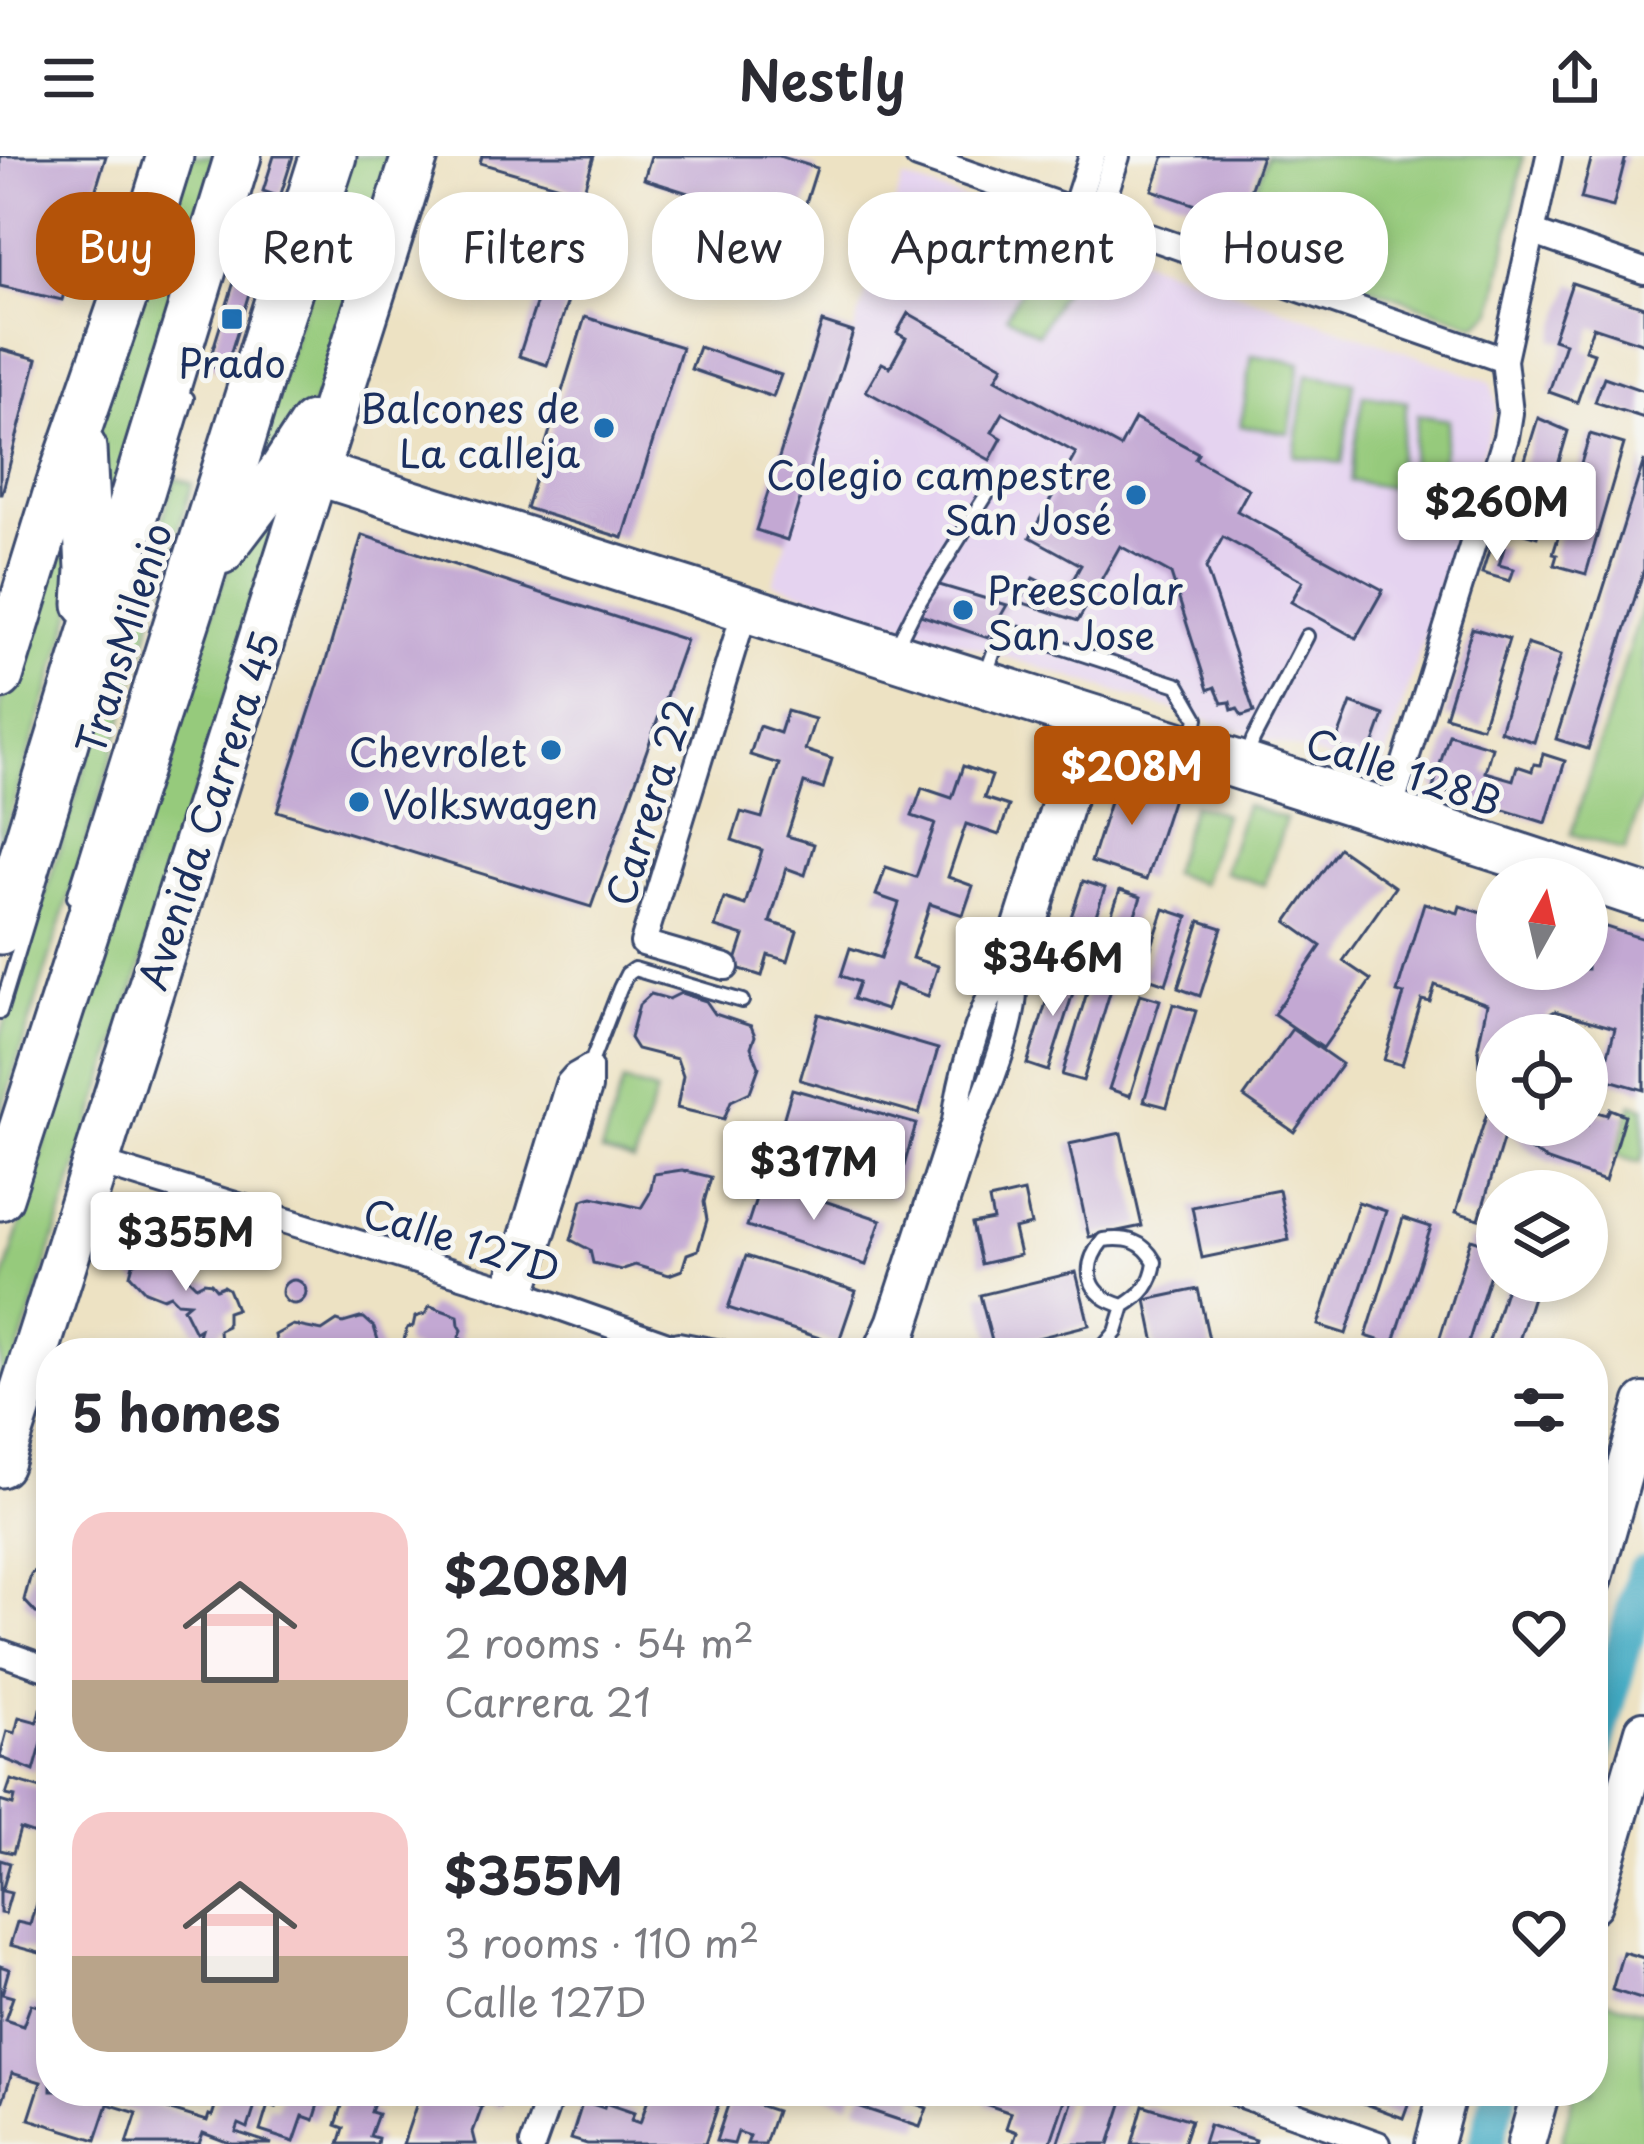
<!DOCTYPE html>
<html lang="en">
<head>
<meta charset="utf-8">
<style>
	:root { --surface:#fff; --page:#f7f7f7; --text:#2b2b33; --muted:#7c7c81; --accent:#b45309 }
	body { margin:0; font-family:"Playpen Sans",sans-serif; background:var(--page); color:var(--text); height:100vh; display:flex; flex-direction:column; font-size:45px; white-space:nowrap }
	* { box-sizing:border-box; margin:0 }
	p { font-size:39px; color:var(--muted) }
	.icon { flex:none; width:66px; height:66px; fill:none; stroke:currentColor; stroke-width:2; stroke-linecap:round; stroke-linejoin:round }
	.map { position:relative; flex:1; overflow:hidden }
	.panel { position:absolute; left:36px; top:1182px; width:1572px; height:768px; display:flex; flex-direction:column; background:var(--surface); border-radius:48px; box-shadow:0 6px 18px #0003 }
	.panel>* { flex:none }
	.hud { position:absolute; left:36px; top:36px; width:1572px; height:108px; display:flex; gap:24px }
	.needle { width:78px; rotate:8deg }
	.controls { position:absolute; left:1476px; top:702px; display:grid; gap:24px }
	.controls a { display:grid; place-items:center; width:132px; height:132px; border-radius:50%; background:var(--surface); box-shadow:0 6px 18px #0003; font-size:60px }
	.price { position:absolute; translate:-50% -102px; padding:0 27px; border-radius:12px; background:#fff; color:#222; font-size:39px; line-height:78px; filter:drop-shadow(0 3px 6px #0008) }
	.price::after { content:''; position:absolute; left:50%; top:72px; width:36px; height:27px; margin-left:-18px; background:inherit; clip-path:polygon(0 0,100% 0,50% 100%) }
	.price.current { background:var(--accent); color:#fff }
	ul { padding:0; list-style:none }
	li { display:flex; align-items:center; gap:36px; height:300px; padding:0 36px }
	li span { display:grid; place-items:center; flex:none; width:336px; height:240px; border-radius:36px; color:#555 }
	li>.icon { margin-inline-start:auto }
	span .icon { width:144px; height:144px; fill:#fffc; stroke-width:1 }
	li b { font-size:51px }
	h2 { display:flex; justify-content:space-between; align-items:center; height:144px; padding:0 36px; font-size:51px }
	.pill { padding:0 42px; border-radius:48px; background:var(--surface); box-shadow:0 6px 18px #0003; font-size:42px; line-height:108px }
	.pill.current { background:var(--accent); color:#fff }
	header { display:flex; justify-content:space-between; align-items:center; height:156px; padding:0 36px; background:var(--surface); font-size:54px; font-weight:600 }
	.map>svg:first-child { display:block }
</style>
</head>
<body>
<header><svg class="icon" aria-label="menu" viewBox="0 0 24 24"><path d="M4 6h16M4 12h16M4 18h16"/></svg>Nestly<svg class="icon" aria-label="share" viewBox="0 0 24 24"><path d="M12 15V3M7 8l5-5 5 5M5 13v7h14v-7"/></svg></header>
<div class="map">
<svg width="1644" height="1988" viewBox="0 0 1644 1988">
	<rect width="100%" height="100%" fill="#f6f6f2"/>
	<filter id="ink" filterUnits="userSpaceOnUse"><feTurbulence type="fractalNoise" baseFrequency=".00833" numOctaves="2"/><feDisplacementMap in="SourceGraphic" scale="24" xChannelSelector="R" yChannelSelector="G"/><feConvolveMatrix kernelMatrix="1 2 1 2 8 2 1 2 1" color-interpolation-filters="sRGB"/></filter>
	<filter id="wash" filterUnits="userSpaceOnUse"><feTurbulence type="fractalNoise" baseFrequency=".004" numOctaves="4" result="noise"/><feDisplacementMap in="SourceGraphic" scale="48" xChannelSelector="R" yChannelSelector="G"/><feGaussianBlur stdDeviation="2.7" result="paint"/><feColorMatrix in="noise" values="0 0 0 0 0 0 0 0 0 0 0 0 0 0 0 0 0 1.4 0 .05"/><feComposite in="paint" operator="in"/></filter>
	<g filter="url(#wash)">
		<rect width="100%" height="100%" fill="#ede2c3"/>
		<polygon fill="#e5d3f0" points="903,22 1196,122 1491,226 1497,250 1384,609 1372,617 773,427"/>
		<g fill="#96ca7b" stroke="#587c6c" stroke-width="3">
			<polygon points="180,0 224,0 103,394 97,239"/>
			<polygon points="351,0 403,0 321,235 300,271 245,334"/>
			<polygon points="1267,0 1523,0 1494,155 1476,169 1238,85"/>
			<polygon points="1043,95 1075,113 1038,178 1006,160"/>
			<polygon points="1252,199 1300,207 1289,277 1241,270"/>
			<polygon points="1307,218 1354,226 1342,307 1294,300"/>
			<polygon points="1363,239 1407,246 1393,332 1350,325"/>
			<polygon points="1418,259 1449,264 1438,329 1407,324"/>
			<polygon points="303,301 0,1254 0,1137 78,874 171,592 218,437 242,381"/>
			<polygon points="175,322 192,328 104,629 0,960 0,882"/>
			<polygon points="67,332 78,429 71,463 0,690 0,549"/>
			<polygon points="1644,445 1644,638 1625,695 1571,678"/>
			<polygon points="1193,648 1224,658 1202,728 1171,717"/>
			<polygon points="1245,649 1286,663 1264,729 1224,716"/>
			<polygon points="623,926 656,936 634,1006 601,996"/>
			<polygon points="1632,948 1644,951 1644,996 1640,1007 1616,1000"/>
			<polygon points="1597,1842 1644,1855 1644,1988 1561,1988 1574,1935 1593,1935 1593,1859"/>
		</g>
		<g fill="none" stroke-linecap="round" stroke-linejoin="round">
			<g stroke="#43aac3" stroke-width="36">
				<polyline points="1593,1599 1644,1418"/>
				<polyline points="1486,1988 1500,1935"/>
			</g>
		</g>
		<g id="blocks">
			<g fill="#c3a8d3">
				<polygon points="0,0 106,0 62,144 0,130"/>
				<polygon points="274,0 293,0 280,41 263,35"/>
				<polygon points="482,0 594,0 583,37 480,7"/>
				<polygon points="651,0 779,0 817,12 798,72 644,23"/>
				<polygon points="1164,0 1262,0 1240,64 1152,34"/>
				<polygon points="1592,0 1626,0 1613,51 1581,43"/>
				<polygon points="549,108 577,117 547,209 519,200"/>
				<polygon points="238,113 255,118 225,215 208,209"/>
				<polygon points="1572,127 1644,151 1644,188 1593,171 1585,194 1594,197 1577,246 1549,236 1565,187 1553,183"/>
				<polygon points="908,157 1003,210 996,223 1120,291 1135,263 1198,297 1195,303 1249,333 1237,355 1383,434 1356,482 1291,446 1303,425 1223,381 1206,412 1254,556 1242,560 1237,552 1232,554 1230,546 1222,547 1215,531 1208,534 1171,418 1120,390 1078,465 1020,446 1033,422 1065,438 1081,409 1030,381 1076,297 1003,257 992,276 1002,282 990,304 866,235 882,207 890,211 906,182 897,177"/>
				<polygon points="585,161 682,191 623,382 526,352"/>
				<polygon points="822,166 853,176 787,384 756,374"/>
				<polygon points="699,191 781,219 773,241 691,213"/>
				<polygon points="0,193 37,203 2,338 0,338"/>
				<polygon points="1604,221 1644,235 1644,262 1595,246"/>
				<polygon points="1538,262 1568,275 1537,381 1504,371"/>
				<polygon points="1590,278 1624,288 1586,418 1554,409 1557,399 1553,398"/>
				<polygon points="1644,304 1644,413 1588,593 1556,583"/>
				<polygon points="362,379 686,484 591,751 277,655 326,505"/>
				<polygon points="1491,388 1504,392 1499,409 1514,413 1510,425 1482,417"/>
				<polygon points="936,428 1007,449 988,482 920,459"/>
				<polygon points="1472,472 1509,483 1482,571 1445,560"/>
				<polygon points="1527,488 1561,499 1534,586 1500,575"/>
				<polygon points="1351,547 1384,559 1369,601 1335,590"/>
				<polygon points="787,555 815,563 805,594 832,603 823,633 804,627 787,680 814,688 805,719 786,712 770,766 797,775 788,805 768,799 762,820 734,811 744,780 715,771 724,742 745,749 762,694 732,684 741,656 762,662 779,608 750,599 759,570 780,577"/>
				<polygon points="1449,578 1492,591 1485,616 1513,624 1517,610 1532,615 1534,608 1540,609 1543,598 1565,605 1546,667 1433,632"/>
				<polygon points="963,610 992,620 984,642 1009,650 999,679 966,668 948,721 973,730 963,759 930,748 912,802 938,810 928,840 895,828 886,854 853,843 859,826 841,820 850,792 881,802 899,747 876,739 886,711 916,721 935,668 912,660 922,632 952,642"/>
				<polygon points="1118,621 1174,639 1146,724 1091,706"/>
				<polygon points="1339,692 1395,731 1343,805 1371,824 1323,892 1274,858 1321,790 1287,766"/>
				<polygon points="1083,725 1105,732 1082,801 1060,794"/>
				<polygon points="1120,734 1141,741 1116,814 1095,806"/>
				<polygon points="1424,747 1458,757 1460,750 1497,762 1497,813 1587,813 1587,765 1644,783 1644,934 1602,922 1615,872 1555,855 1548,859 1542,879 1497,879 1497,958 1479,910 1478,891 1487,848 1435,829 1430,846 1422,844 1402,909 1384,904 1404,838 1397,836"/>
				<polygon points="1164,753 1188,761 1166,828 1142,820"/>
				<polygon points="1200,765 1222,772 1200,840 1178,832"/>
				<polygon points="1057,811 1079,818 1048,915 1027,908"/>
				<polygon points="1091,823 1112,830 1083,925 1062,919"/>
				<polygon points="681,837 706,845 715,858 751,870 755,880 751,891 759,911 750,936 731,945 724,963 677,952 683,920 677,903 637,893 630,882 639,849 651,838 669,843"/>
				<polygon points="1140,838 1160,844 1130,940 1109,933"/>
				<polygon points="1173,848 1196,855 1167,951 1144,945"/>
				<polygon points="819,858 938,893 919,958 800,924"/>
				<polygon points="1292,873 1342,908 1294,976 1244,941"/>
				<polygon points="792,933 916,968 895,1041 771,1006"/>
				<polygon points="1587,953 1607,959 1610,953 1625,959 1605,1025 1548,1005 1530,994 1507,971 1479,1063 1456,1056 1487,957 1497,959 1497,969 1587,969"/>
				<polygon points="1121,977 1142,1070 1089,1081 1069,988"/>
				<polygon points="682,1014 711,1021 704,1046 707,1064 698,1094 687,1098 682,1114 669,1119 635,1109 621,1114 593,1107 590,1094 571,1084 582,1044 593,1041 641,1052 650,1037 654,1018"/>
				<polygon points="762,1024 881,1064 866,1109 747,1070"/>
				<polygon points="1279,1034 1289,1084 1202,1102 1192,1051"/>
				<polygon points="1024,1036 1031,1069 1014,1073 1020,1099 981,1108 972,1068 993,1064 989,1044"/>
				<polygon points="1358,1046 1386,1055 1346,1178 1318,1169"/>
				<polygon points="1403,1062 1431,1071 1393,1189 1366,1180"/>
				<polygon points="1471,1083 1497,1091 1497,1096 1465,1197 1435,1197"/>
				<polygon points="156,1088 184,1096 188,1103 188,1122 196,1130 204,1126 211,1127 216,1133 223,1130 228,1133 236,1153 227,1156 227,1170 219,1174 220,1189 228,1190 233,1197 193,1197 194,1193 202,1190 197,1183 200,1173 195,1176 183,1152 189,1147 177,1146 170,1139 163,1142 145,1135 130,1119 133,1108 141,1104 142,1099 150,1096 151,1090"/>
				<polygon points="746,1100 856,1135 838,1188 728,1152"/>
				<polygon points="1076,1116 1089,1169 994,1193 980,1139"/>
				<circle cx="294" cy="1136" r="12"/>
				<polygon points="1508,1125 1538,1125 1515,1197 1485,1197"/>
				<polygon points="1198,1133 1212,1197 1157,1197 1146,1144"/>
				<polygon points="430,1150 458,1160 459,1169 462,1174 459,1181 465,1187 463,1197 422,1197 407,1190 404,1184 407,1172 413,1170 415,1161 425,1158"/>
				<polygon points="360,1162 364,1162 374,1171 382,1197 271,1197 273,1192 277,1190 275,1179 293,1169 322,1175 337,1165 343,1167"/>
				<polygon points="36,1414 51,1415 51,1470 44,1466 43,1458 36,1457 24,1444 31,1418"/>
				<polygon points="40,1553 51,1556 51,1589 42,1587 34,1615 0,1601 7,1575 15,1577 19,1561 37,1566"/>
				<polygon points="11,1624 48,1635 35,1678 20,1673 13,1697 0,1694 0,1645 13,1649 15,1641 6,1639"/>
				<polygon points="0,1704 10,1707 2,1735 11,1737 5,1758 0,1757"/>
				<polygon points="49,1729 51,1775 43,1798 10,1789 17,1766 30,1769 36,1747 44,1749"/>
				<polygon points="1623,1796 1644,1802 1644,1844 1612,1834"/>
				<polygon points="0,1810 9,1813 2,1838 13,1841 5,1864 23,1870 31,1848 41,1851 51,1822 51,1894 45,1914 51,1916 51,1935 177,1935 173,1946 144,1937 141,1945 207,1965 209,1959 212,1960 220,1935 253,1935 251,1942 257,1944 248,1972 239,1968 236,1976 272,1988 232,1988 203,1977 199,1988 127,1988 137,1957 108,1948 96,1984 29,1963 41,1926 12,1917 0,1953"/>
				<polygon points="282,1935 331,1935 328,1944 321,1942 314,1964 303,1960 294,1986 260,1975 268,1949 276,1952"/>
				<polygon points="338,1935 378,1935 371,1956 378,1958 370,1980 378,1982 377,1988 339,1988 344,1972 336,1969 343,1947 335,1944"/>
				<polygon points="421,1935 441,1935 482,1951 473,1976 476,1988 403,1988"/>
				<polygon points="458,1935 525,1935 522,1941 507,1936 501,1951"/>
				<polygon points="651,1935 723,1935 705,1988 587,1988 571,1983 583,1945 604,1952 605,1947 634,1957 631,1964 640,1967"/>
				<polygon points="813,1935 853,1935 849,1948"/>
				<polygon points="863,1935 905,1935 916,1939 913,1947 927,1952 920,1971 857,1950"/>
				<polygon points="989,1935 1068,1935 1050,1988 1013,1988 1017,1976 1006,1972 1011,1957 985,1948"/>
				<polygon points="1076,1935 1114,1935 1125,1939 1109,1988 1058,1988"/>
				<polygon points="1332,1935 1413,1935 1403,1962"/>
				<polygon points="731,1940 776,1955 765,1988 747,1988 750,1980 738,1976 734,1988 716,1985"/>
				<polygon points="1143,1949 1191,1964 1183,1988 1132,1988"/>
				<polygon points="1209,1969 1255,1984 1254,1988 1203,1988"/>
			</g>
		</g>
	</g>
	<g filter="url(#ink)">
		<use href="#blocks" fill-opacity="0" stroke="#3a4a6d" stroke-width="3"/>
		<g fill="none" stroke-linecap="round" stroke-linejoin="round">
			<g stroke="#3a4a6d" stroke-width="18">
				<g id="lane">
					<polyline points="897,489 915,453 989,335"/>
					<polyline points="986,518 996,490 1007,476 1014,476 1178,529 1197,562 1193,582"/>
					<polyline points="1248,599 1253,584 1307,480"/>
					<polyline points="74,741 306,0"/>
					<polyline points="0,856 187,242"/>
					<polyline points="589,912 620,832 627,818 634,813 742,845"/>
					<path d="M 1098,1197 L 1116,1176 L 1124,1150 C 1142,1139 1152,1128 1155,1106 C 1143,1084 1127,1081 1103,1084 C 1080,1112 1087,1140 1124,1150"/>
				</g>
			</g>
			<g stroke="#3a4a6d" stroke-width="30">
				<g id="street">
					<polyline points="918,0 1504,204"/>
					<polyline points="1074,55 1092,0"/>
					<polyline points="1097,63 1117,0"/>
					<polyline points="1534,77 1644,115"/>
					<polyline points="317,307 1248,600 1644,730"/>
					<polyline points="311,325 1558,723"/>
					<polyline points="1387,664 1506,281 1510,257 1504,204 1549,0"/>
					<polyline points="1587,732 1644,751"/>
					<polyline points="726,811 643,787 746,451"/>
					<polyline points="96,1006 523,1138 690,1197"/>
					<polyline points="506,1133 568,928 575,920 589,912"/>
					<polyline points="523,1138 589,932 589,912"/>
					<polyline points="678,1189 721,1197"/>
					<path d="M 875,1197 L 890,1164 L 955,965 C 960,924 977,861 998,826 L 1058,636 L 1078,557"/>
					<path d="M 898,1197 L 971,971 C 987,938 1014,869 1014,834 L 1073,643 L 1081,629 L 1101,564"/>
					<polyline points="0,1496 51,1514"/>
					<polyline points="1230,1935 1378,1988"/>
					<polyline points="533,1988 552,1935"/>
				</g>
			</g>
			<g stroke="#3a4a6d" stroke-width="42">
				<g id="secondary">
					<polyline points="1593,1425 1644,1246"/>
					<polyline points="1593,1748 1644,1574"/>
					<polyline points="1434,1988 1448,1935"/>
					<polyline points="1526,1988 1541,1935"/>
				</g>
			</g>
			<g stroke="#3a4a6d" stroke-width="51">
				<g id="highway">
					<polyline points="83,292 89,413 87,448"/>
					<polyline points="221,395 282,315 312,269"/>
					<polyline points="0,520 59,329 146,77 170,0"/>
					<polyline points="0,775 238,0"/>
					<polyline points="0,1041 199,427 262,218 333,0"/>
					<polyline points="0,1308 415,0"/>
				</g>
			</g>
			<use href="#lane" stroke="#fff" stroke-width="12"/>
			<use href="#street" stroke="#fff" stroke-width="24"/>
			<use href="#secondary" stroke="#fff" stroke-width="36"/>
			<use href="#highway" stroke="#fff" stroke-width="45"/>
		</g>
	</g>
	<g fill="#1f6fb2" stroke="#f6f6f2" stroke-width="4.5">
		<rect x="220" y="151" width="24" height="24" rx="6"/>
		<circle cx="604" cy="272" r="12"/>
		<circle cx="1136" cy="339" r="12"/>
		<circle cx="963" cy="454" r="12"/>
		<circle cx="551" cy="594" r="12"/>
		<circle cx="359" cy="646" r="12"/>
	</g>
	<g text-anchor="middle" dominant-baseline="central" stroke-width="10" stroke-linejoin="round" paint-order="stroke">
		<g font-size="39" fill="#1b2f5e" stroke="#f6f6f2" text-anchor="end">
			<text x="232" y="205" text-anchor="middle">Prado</text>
			<text x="580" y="250">Balcones de<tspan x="580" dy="45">La calleja</tspan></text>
			<text x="1112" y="317">Colegio campestre<tspan x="1112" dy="45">San José</tspan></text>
			<text x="987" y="432" text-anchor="start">Preescolar<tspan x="987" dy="45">San Jose</tspan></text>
			<text x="527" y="594">Chevrolet</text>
			<text x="383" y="646" text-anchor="start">Volkswagen</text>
		</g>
		<g font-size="39" fill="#1b2f5e" stroke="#f6f6f2">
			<text transform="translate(122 482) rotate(-73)">TransMilenio</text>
			<text transform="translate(1404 614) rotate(18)">Calle 128B</text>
			<text transform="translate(648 646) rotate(-73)">Carrera 22</text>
			<text transform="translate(207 654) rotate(-72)">Avenida Carrera 45</text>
			<text transform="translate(462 1083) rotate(17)">Calle 127D</text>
		</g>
	</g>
</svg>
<div class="controls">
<a><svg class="needle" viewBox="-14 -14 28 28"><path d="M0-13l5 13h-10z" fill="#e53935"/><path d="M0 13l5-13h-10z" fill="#7c7c81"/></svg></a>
<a><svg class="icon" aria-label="locate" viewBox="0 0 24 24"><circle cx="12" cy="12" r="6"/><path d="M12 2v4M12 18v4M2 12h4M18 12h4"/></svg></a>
<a><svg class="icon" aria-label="layers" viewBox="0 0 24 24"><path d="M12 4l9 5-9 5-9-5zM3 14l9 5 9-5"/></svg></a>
</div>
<b class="price" style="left:1497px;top:408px">$260M</b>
<b class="price current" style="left:1132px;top:672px">$208M</b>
<b class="price" style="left:1053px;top:863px">$346M</b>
<b class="price" style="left:814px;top:1067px">$317M</b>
<b class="price" style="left:186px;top:1138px">$355M</b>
<div class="hud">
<a class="pill current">Buy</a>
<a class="pill">Rent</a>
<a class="pill">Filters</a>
<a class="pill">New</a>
<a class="pill">Apartment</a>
<a class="pill">House</a>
</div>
<section class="panel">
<h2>5 homes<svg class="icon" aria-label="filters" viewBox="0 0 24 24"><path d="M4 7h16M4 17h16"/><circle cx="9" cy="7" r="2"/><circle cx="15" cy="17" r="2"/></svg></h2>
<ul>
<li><span style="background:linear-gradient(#f6c9c9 70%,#b9a48a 0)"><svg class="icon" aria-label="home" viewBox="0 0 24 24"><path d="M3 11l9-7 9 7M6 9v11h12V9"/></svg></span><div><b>$208M</b><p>2 rooms · 54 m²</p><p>Carrera 21</p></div><svg class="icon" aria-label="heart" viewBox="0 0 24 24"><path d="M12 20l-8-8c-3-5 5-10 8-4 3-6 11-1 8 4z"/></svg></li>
<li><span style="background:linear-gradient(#f6c9c9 60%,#b9a48a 0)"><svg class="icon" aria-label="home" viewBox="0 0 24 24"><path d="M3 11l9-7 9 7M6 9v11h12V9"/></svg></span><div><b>$355M</b><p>3 rooms · 110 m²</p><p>Calle 127D</p></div><svg class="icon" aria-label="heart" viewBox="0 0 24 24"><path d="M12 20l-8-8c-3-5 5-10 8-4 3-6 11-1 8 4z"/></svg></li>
</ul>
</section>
</div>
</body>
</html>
